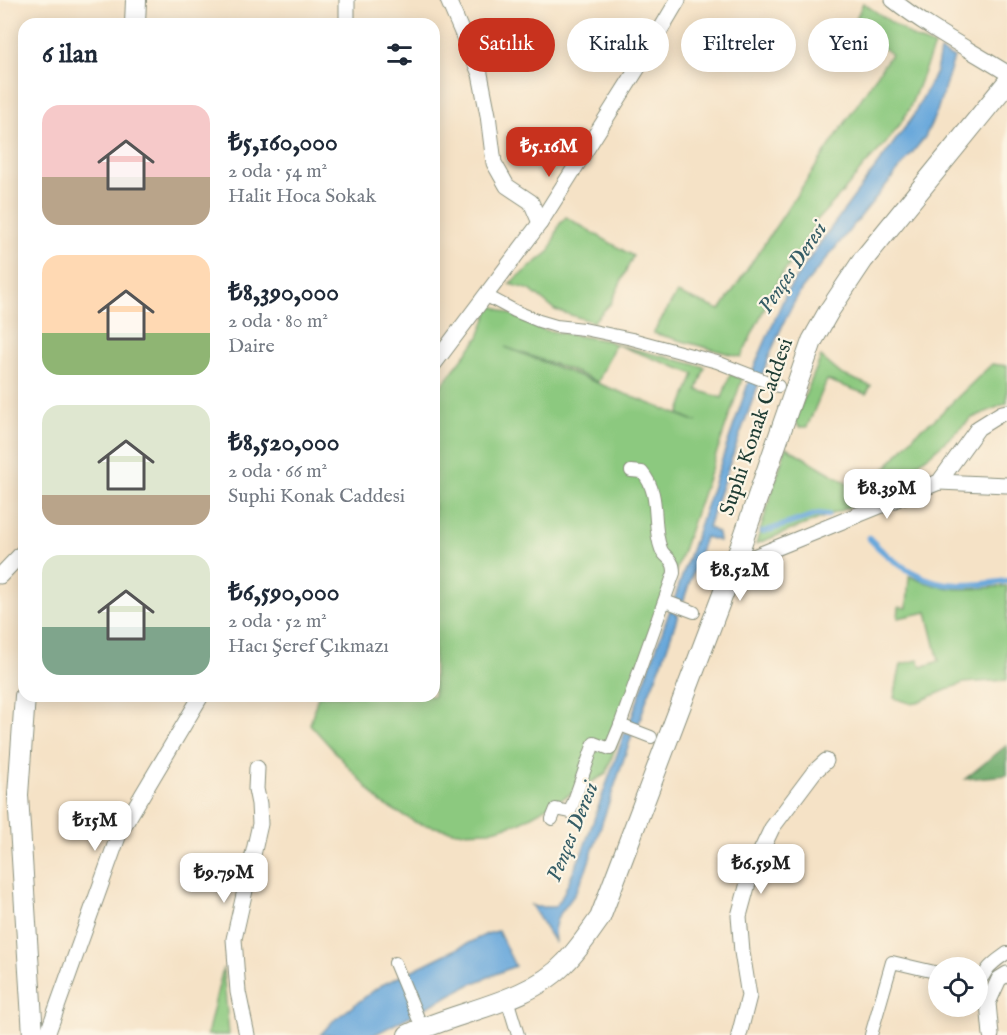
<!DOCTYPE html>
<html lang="tr">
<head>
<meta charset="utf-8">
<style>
	:root { --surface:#fff; --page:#f2f2f3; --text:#1f2937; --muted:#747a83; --accent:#c8321e }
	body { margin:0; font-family:"IM FELL English",serif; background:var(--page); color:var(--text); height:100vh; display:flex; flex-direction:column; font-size:22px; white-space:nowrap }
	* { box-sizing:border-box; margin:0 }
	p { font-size:20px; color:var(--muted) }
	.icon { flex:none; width:33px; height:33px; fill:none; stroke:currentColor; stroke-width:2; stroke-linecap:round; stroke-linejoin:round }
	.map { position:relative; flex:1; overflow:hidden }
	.panel { position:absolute; left:18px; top:18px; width:422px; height:684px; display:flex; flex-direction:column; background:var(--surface); border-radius:18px; box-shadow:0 3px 15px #0003 }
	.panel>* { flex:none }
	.guide { position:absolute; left:458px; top:18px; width:459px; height:54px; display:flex; gap:12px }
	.controls { position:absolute; left:928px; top:957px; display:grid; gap:12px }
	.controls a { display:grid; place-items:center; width:60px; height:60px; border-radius:50%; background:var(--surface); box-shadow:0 3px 15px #0003; font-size:30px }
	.price { position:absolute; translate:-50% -51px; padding:0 14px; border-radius:12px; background:#fff; color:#222; font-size:20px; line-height:39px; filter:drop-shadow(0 2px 3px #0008) }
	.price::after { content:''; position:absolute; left:50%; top:36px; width:18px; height:14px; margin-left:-9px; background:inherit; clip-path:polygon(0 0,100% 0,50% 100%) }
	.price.active { background:var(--accent); color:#fff }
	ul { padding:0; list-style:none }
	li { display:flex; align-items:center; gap:18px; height:150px; padding:0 24px }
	li span { display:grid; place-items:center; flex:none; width:168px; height:120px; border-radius:18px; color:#555 }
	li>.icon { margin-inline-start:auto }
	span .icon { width:72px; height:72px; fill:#fffc; stroke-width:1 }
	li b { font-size:26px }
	h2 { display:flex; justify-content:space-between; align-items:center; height:72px; padding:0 24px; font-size:26px }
	.tag { padding:0 21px; border-radius:27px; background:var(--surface); box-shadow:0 3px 15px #0003; font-size:21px; line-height:54px }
	.tag.active { background:var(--accent); color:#fff }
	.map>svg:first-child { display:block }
</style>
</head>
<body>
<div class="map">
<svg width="1007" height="1035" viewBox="0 0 1007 1035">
	<rect width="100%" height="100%" fill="#fcf5e5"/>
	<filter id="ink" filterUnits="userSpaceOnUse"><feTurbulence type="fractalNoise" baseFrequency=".0167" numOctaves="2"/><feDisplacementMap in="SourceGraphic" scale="12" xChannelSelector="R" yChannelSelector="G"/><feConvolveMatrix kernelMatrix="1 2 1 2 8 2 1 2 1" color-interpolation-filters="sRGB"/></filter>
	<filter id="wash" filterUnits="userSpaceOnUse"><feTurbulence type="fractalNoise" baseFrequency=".008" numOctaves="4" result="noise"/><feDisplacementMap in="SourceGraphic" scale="24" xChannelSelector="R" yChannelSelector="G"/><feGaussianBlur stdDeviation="1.35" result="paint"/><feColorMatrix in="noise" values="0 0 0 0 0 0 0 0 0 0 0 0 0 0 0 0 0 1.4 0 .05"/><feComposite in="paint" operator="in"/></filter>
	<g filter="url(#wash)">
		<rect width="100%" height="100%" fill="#f5e2c6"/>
		<g fill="#8cc97f" stroke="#56835a" stroke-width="1.5" fill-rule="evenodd">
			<polygon points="863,3 916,39 934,46 910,107 901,123 886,143 864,166 843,192 816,221 801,250 779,278 741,357 653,333 677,293 720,310 891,54 853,26"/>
			<polygon points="566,217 633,256 611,303 593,322 555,310 530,290 509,284 550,251 559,225"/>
			<path d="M 491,305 L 544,330 L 609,341 L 614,344 L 705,367 L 697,390 L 722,398 L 730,374 L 742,379 L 606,774 L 519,823 L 489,831 L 457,832 L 417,823 L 381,803 L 310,724 L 318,696 L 434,696 L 434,395 L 479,337 ZM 615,344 L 694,374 L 679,414 L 697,422 L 505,347 L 568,369 L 598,382 Z"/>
			<polygon points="821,357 841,374 871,386 866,394 827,380 807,427 799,427 795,420"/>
			<polygon points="992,364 1007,366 1007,403 972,418 932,453 872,498 756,544 786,447 864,493 919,430 934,420"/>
			<path d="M 909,576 C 948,593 967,590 1007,586 L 1007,680 L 963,683 L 913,704 L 894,698 L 901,664 L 918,660 L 922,667 L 939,661 L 927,612 L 898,618 L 899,607 L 907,608 Z"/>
			<polygon points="223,968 229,1035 207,1035"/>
		</g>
		<polygon fill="#71ad6e" stroke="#487551" stroke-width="1.5" points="1007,745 1007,775 965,779"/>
		<g fill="#69a8db" stroke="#447288" stroke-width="1.5">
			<path d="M 940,51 L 954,58 L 937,111 L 925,137 L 801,290 C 777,331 762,374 746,418 C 733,454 720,490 708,527 L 718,533 L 719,541 L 705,537 L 683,602 L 674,600 L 752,372 L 787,291 L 825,236 L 912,118 L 936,72 Z"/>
			<polygon points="670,610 678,615 661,665 647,698 638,726 630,722"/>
			<polygon points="625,732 632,735 586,870 574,895 557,918 554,930 555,943 531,905 536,907 554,907 560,901 583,850"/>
			<polygon points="498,931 515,966 469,985 374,1035 320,1035 333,1021 380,986 487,934"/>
		</g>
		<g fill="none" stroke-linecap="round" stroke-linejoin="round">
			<g stroke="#69a8db" stroke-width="6">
				<polyline points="763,532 818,514 828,515"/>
				<path d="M 869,538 C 893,564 927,587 964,585 C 978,585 993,583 1007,581"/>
			</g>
		</g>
	</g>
	<g filter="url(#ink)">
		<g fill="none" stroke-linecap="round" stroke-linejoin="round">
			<g stroke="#8a907d" stroke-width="14">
				<g id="pedestrian">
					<polyline points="485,295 515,311 539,321 556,326 584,329 632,339 717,362 778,386"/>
					<polyline points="665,601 694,612"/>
					<polyline points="620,725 651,737"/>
					<path d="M 552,819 L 556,809 L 570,812 L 594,743 L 610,749 L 620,725 L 674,573 C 674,570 674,566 672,563 C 670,558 663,555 661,549 C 651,523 662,495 642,472 L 631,471"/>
					<polyline points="395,963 418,1018"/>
					<path d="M 978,983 C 982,979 984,975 987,970 C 992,963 1000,958 1007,953"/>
					<polyline points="507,999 518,1035"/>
					<polyline points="871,1035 892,962 939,973"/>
				</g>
			</g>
			<g stroke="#8a907d" stroke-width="17">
				<g id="minor">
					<polyline points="448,0 480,74 488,115 494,163 507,186 531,202 540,223"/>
					<path d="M 893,0 C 928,28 969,49 1007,73"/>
					<polyline points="347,24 347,0"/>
					<polyline points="434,364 540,223 639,66 678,0"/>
					<polyline points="939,482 1007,485"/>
					<polyline points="734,565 939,482 978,428 1002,413 1007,412"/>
					<polyline points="0,576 24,551"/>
					<polyline points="47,1035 119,834 201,696"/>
					<polyline points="247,1035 238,992 234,939 260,824 259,804 256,789 257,768"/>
					<polyline points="739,1035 749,996 742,952 739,916 751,872 772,828 814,772 826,761"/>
					<polyline points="991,1035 988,1003 999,979 1007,974"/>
				</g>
			</g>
			<g stroke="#8a907d" stroke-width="22">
				<g id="tertiary">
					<polyline points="135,24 136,0"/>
					<polyline points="25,696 18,795 33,1035"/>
					<path d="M 408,1035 C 456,1011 529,1003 566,962 C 579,949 589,933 600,918 L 734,565 L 812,341 L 829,311 L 863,260 L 1007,83"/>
				</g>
			</g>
			<use href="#pedestrian" stroke="#fff" stroke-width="12"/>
			<use href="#minor" stroke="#fff" stroke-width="15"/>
			<use href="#tertiary" stroke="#fff" stroke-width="20"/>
		</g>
	</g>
	<g text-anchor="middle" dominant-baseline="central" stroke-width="4.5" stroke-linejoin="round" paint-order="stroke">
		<g font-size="21" fill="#1f3d34" stroke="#fcf5e5">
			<text transform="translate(757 427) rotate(-71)">Suphi Konak Caddesi</text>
		</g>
		<g font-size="22" font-style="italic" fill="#355d66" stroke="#fcf5e5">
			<text transform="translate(793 268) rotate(-56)">Pençes Deresi</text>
			<text transform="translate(573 832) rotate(-68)">Pençes Deresi</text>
		</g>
	</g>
</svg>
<div class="controls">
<a><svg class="icon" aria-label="locate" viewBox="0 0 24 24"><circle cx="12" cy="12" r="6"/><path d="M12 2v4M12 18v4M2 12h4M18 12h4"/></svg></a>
</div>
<b class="price active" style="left:549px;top:178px">₺5.16M</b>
<b class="price" style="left:887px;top:520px">₺8.39M</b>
<b class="price" style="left:740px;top:602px">₺8.52M</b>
<b class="price" style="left:95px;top:852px">₺15M</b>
<b class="price" style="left:761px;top:895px">₺6.59M</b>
<b class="price" style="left:224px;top:904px">₺9.79M</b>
<div class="guide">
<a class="tag active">Satılık</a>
<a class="tag">Kiralık</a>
<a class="tag">Filtreler</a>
<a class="tag">Yeni</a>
</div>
<section class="panel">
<h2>6 ilan<svg class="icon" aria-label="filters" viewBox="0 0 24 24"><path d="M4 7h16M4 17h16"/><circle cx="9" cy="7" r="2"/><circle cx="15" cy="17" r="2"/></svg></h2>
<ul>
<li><span style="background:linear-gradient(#f6c9c9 60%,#b9a48a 0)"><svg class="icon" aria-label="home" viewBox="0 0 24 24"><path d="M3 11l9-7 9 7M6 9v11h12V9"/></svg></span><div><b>₺5,160,000</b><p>2 oda · 54 m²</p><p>Halit Hoca Sokak</p></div></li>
<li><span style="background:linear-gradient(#ffd9b3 65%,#8fb573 0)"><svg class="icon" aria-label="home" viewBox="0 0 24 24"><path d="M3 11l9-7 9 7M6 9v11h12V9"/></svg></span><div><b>₺8,390,000</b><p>2 oda · 80 m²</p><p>Daire</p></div></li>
<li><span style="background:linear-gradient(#dfe7d0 75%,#b9a48a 0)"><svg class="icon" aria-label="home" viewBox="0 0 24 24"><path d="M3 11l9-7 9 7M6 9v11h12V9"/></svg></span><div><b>₺8,520,000</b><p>2 oda · 66 m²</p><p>Suphi Konak Caddesi</p></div></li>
<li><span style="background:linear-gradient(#dfe7d0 60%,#7fa58c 0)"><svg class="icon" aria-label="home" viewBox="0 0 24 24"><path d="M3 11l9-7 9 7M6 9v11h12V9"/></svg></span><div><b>₺6,590,000</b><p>2 oda · 52 m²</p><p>Hacı Şeref Çıkmazı</p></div></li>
</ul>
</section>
</div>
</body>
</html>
